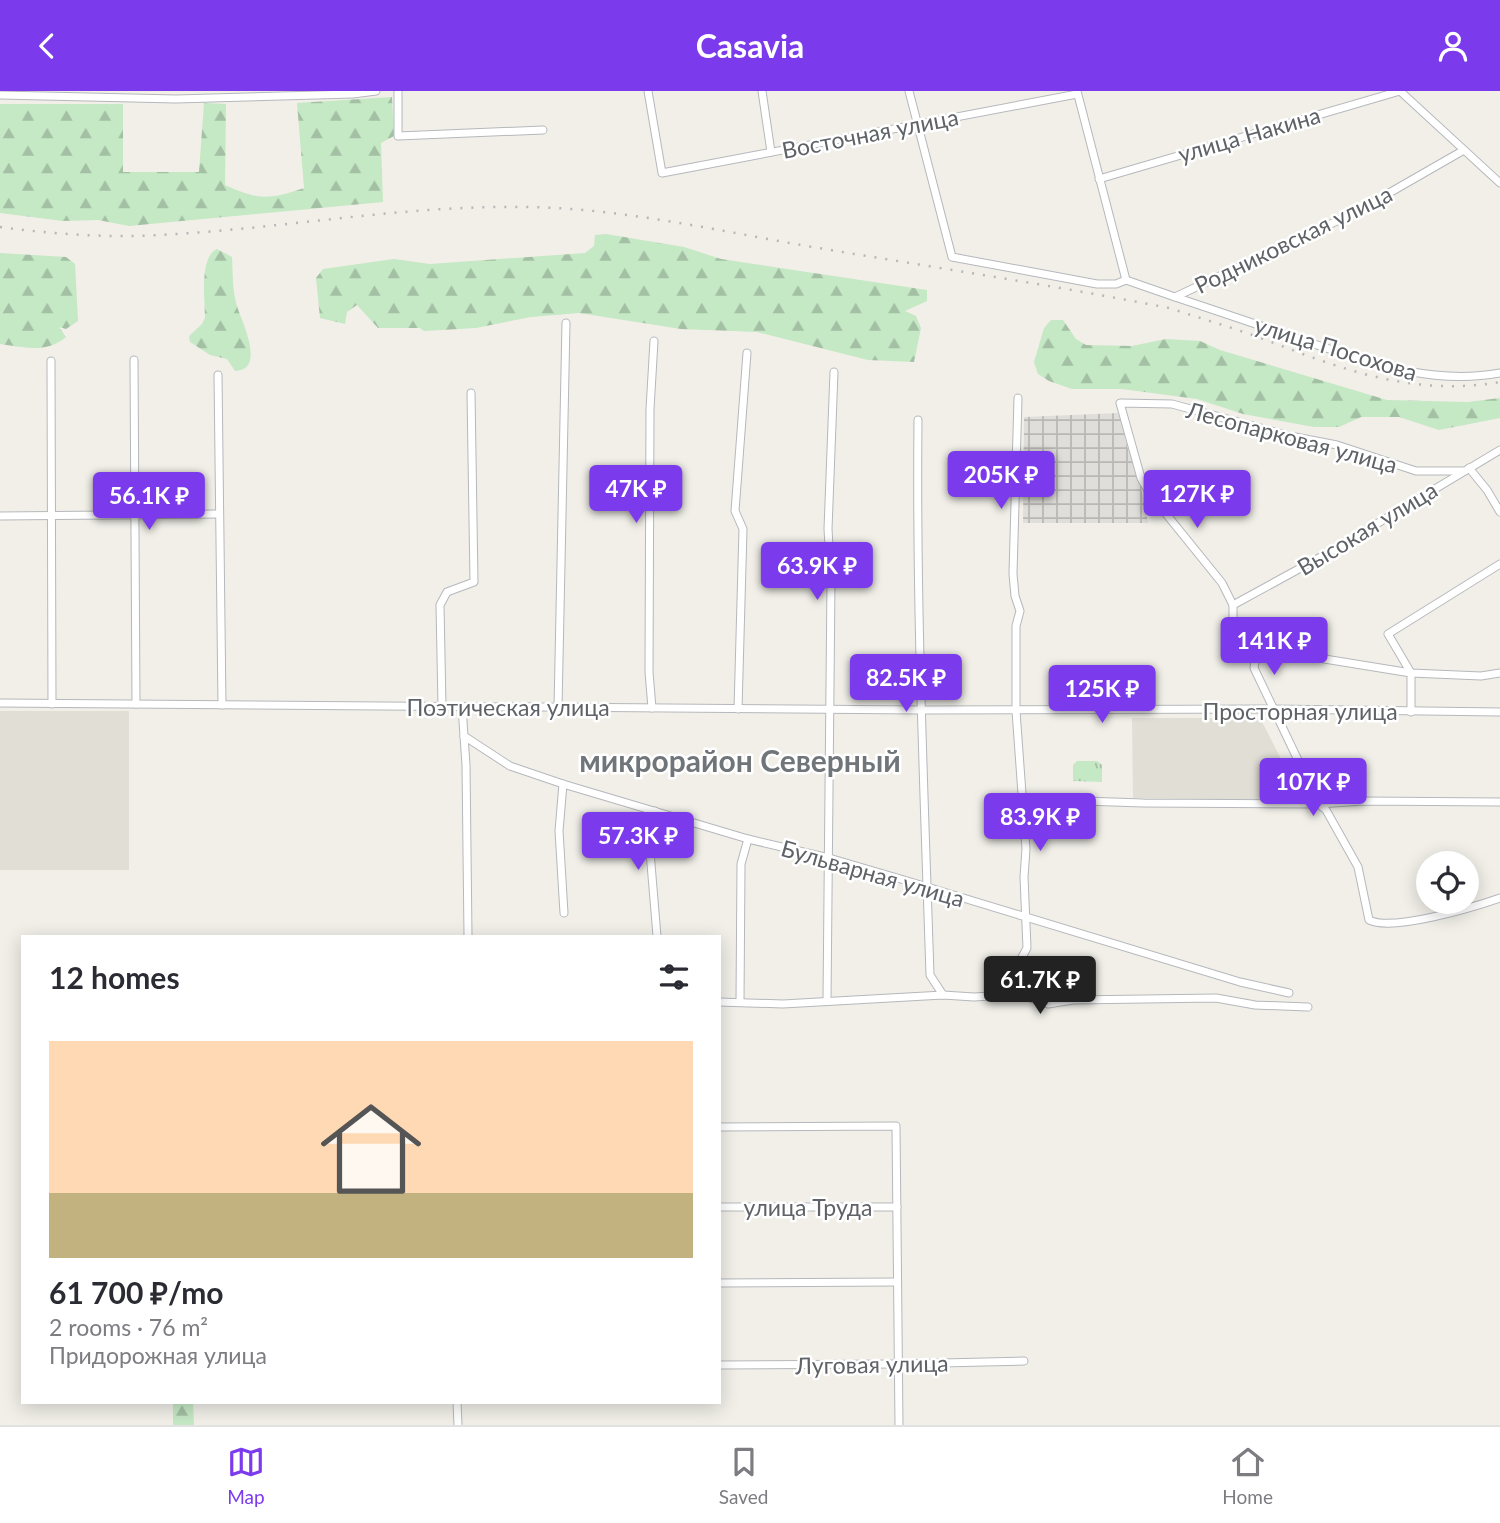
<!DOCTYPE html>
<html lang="en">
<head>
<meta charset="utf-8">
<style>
	:root { --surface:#fff; --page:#f2f2f3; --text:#2b2b33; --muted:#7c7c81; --line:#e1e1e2; --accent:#7c3aed }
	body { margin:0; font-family:Lato,sans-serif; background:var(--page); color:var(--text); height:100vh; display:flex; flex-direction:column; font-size:26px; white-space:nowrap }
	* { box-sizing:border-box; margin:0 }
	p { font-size:23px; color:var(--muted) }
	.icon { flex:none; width:38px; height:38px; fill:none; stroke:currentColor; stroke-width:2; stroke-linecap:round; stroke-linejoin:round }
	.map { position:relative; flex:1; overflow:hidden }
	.drawer { position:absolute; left:21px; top:844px; width:700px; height:469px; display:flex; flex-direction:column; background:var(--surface); border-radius:0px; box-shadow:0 4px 18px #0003 }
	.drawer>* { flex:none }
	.controls { position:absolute; left:1416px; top:760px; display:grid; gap:14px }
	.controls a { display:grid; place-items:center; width:63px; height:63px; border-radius:50%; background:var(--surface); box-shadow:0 4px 18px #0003; font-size:35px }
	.price { position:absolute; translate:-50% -60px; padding:0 16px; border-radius:7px; background:var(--accent); color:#fff; font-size:23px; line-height:46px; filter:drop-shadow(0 2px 4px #0008) }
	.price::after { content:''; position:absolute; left:50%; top:42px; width:21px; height:16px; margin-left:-10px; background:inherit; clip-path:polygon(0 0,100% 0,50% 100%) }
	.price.selected { background:#222; color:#fff }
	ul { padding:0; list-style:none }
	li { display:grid; align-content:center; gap:14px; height:371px; padding:0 28px }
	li+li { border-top:2px solid var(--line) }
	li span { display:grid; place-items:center; height:217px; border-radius:0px; color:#555 }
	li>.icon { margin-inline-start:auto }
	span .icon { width:126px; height:126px; fill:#fffc; stroke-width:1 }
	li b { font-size:30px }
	h2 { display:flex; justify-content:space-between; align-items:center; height:84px; padding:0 28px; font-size:30px }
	header { display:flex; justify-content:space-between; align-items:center; height:91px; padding:0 28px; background:var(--accent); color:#fff; font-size:32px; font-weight:700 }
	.menu { display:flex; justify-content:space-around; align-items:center; height:98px; border-top:2px solid var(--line); background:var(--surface); font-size:19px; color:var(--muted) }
	.menu a { display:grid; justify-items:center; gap:4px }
	.menu .selected { color:var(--accent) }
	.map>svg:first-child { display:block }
</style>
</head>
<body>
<header><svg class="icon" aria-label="back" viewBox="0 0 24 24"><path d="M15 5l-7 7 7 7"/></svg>Casavia<svg class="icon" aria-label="person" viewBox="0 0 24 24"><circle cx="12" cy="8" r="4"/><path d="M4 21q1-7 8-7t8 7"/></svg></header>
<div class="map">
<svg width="1500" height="1334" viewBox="0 0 1500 1334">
	<defs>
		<pattern id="industrial-grid" width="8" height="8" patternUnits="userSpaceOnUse" patternTransform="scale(1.75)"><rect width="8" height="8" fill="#e0deda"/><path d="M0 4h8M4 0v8" fill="none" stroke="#b9b8b5"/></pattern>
		<pattern id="forest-firs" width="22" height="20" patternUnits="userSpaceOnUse" patternTransform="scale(1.75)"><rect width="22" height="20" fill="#c5e8c5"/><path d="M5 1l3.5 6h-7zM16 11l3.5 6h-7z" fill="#a3c0a4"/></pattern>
		<pattern id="park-tufts" width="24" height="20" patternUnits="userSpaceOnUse" patternTransform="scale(1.75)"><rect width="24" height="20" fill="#c5e8c5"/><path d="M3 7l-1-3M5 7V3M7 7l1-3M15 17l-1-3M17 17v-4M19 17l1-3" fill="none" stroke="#a3c0a4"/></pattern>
	</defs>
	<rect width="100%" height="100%" fill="#f1efe8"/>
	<polygon fill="url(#industrial-grid)" points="1119,322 1127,355 1141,396 1148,432 1023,432 1024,326"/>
	<g fill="#e1ded6">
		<rect x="0" y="620" width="129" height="159"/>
		<polygon points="1132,627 1260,627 1296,697 1297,709 1133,707"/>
	</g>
	<g fill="url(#forest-firs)">
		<path d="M 392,6 L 394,45 L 381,52 L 383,111 L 129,135 L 98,129 L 63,130 L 0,122 L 0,13 L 123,13 L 123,81 L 199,81 L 204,12 L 226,13 L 225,94 C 258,109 269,109 304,97 L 297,12 Z"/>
		<polygon points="606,143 684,156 721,168 927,199 927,210 905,220 916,225 921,237 914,271 868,269 757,241 681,238 579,222 531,226 476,237 424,240 420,237 378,237 357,214 347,221 345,233 320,227 316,187 323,178 394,168 430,173 585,162 594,155 595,144"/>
		<path d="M 217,158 L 232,166 C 233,182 232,200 237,215 C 241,229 267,279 235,280 L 227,268 L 210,264 L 190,251 L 189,245 L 202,233 L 205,227 C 205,209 199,166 217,158 Z"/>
		<path d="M 0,162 L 66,166 L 75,173 L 78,230 L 66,238 L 59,236 L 66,246 C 46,263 23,256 0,253 Z"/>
		<polygon points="1051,229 1063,229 1076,248 1086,254 1132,255 1166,248 1200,250 1220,259 1387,309 1468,311 1500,307 1500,327 1439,339 1399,326 1361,326 1339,336 1314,336 1243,323 1197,308 1122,298 1072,298 1049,290 1038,283 1034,271 1044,237"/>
		<polygon points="173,1311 193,1311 194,1334 173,1334"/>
	</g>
	<polygon fill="url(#park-tufts)" points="1077,670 1097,670 1102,674 1102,691 1073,690 1073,674"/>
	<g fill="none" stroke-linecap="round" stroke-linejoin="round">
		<g stroke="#b5b8bc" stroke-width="9">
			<g id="minor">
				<polyline points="398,0 398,45 543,39"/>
				<polyline points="648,0 662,82 1077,3"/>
				<polyline points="762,0 771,61"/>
				<polyline points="909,0 952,166 1097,193 1116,193 1126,189 1175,206 1356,121 1464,59"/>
				<polyline points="1077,0 1126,189"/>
				<polyline points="1400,0 1500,92"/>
				<polyline points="0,4 176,8 353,3 376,0"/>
				<polyline points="1099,88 1400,0"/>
				<path d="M 1175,206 C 1217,220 1259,234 1302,249 C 1366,270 1431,295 1500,282"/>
				<polyline points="134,269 136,613"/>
				<polyline points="51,270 52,613"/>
				<polyline points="218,284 222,614"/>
				<polyline points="1018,307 1013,483 1015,505 1020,520 1016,535 1016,620 1026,758 1024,786 1027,857 1021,868 1025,905"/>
				<path d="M 918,329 C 916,514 924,699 930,884 L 943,904"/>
				<polyline points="1469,377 1487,399 1500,421"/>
				<polyline points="0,425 219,423"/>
				<polyline points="1233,514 1328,462 1500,359"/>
				<polyline points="1255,571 1233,528 1233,514 1222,492 1150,403 1141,387 1120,312 1172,313 1290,345 1337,354 1416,380 1463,380"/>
				<path d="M 1500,582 L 1481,585 L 1411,582 L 1257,557 L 1254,577 L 1319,713 L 1326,719 L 1358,776 L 1369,829 C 1392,841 1474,816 1500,807"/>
				<polyline points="0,612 920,619 1274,618 1500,621"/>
				<polyline points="442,616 440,514 447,501 474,491 471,302"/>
				<polyline points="462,616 466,674 468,845"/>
				<polyline points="558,617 566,232"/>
				<polyline points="652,617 649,581 650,318 654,250"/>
				<polyline points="738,618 743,438 735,420 747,262"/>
				<polyline points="1411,621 1411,582 1388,543 1500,473"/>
				<polyline points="464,645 510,675 563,693 748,748 829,767 904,789 1240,891 1289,902"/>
				<polyline points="563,693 559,740 564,822"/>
				<polyline points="1023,708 1143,712 1319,713 1362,710 1500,711"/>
				<polyline points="655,720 650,761 657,845"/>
				<polyline points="740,910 741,773 748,748"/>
				<polyline points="827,910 831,489 828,438 834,281"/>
				<polyline points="719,911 783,913 943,904 974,906 1007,904 1025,905 1048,913 1073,909 1216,907 1255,914 1308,916"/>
				<polyline points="719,1036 896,1035 899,1334"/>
				<polyline points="719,1116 897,1116"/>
				<polyline points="719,1192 897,1191"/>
				<polyline points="719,1274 898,1273 1024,1270"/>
				<polyline points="457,1311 458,1334"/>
			</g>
		</g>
		<use href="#minor" stroke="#fff" stroke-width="7"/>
		<path stroke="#b6b7b8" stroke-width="2.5" stroke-dasharray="2 9" stroke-linecap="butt" d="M 0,136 C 53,143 106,147 159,144 C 281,138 403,114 525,116 C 618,117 710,138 801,154 C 924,175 1047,193 1169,217 C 1200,227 1230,236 1261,247 C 1341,278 1412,306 1500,291"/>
	</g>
	<g text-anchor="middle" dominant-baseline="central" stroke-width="5" stroke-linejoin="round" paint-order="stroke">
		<g font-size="23" fill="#5f6368" stroke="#fff">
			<text transform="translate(870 42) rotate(-11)">Восточная улица</text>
			<text transform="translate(1249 43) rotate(-16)">улица Накина</text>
			<text transform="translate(1293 148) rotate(-26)">Родниковская улица</text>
			<text transform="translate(1336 257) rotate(17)">улица Посохова</text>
			<text transform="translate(1292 346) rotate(15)">Лесопарковая улица</text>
			<text transform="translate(1367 437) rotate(-31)">Высокая улица</text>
			<text x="508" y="616">Поэтическая улица</text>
			<text x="1300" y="620">Просторная улица</text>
			<text transform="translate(873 782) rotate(16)">Бульварная улица</text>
			<text x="808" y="1116">улица Труда</text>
			<text transform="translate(872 1273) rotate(-1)">Луговая улица</text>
		</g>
		<g font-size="30" font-weight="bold" fill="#70757a" stroke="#fff">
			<text x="740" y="669">микрорайон Северный</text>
		</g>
	</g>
</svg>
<div class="controls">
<a><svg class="icon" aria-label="locate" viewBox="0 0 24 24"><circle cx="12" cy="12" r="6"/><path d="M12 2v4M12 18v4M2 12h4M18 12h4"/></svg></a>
</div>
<b class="price" style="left:1001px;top:420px">205K ₽</b>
<b class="price" style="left:636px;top:434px">47K ₽</b>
<b class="price" style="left:1197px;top:439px">127K ₽</b>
<b class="price" style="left:149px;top:441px">56.1K ₽</b>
<b class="price" style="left:817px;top:511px">63.9K ₽</b>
<b class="price" style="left:1274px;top:586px">141K ₽</b>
<b class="price" style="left:906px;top:623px">82.5K ₽</b>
<b class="price" style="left:1102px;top:634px">125K ₽</b>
<b class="price" style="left:1313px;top:727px">107K ₽</b>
<b class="price" style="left:1040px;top:762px">83.9K ₽</b>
<b class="price" style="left:638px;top:781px">57.3K ₽</b>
<b class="price selected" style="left:1040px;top:925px">61.7K ₽</b>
<section class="drawer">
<h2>12 homes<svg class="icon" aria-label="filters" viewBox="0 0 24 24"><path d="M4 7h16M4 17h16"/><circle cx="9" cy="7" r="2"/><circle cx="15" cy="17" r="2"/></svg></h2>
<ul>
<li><span style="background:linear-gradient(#ffd9b3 70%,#c2b280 0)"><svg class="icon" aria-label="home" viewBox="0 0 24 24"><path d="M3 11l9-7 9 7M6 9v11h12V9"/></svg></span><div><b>61 700 ₽/mo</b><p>2 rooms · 76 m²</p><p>Придорожная улица</p></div></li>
</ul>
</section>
</div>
<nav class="menu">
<a class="selected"><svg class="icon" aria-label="map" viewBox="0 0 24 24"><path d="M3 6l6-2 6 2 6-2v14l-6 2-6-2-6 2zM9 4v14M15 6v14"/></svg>Map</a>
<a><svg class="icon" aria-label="saved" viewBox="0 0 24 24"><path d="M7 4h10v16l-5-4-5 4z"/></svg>Saved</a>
<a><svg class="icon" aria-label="home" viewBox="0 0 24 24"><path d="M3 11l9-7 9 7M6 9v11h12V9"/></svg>Home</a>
</nav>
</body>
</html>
